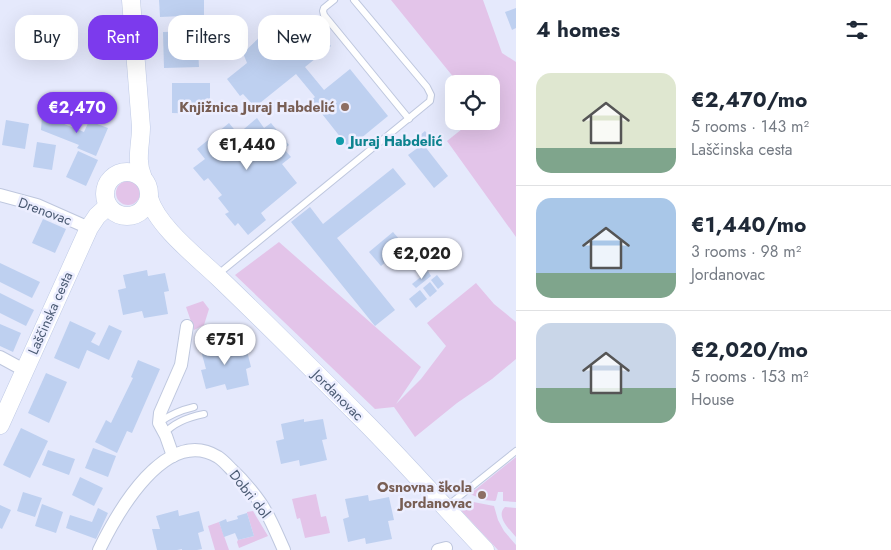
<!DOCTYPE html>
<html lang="en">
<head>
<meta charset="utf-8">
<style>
	:root { --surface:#fff; --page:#f2f2f3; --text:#1f2937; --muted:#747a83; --line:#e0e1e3; --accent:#7c3aed }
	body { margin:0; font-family:Jost,sans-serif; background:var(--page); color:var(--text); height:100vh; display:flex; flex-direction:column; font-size:19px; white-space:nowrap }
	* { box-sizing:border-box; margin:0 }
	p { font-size:16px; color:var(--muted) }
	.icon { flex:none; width:28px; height:28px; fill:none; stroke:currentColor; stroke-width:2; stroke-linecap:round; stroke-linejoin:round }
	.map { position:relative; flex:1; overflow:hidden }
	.sheet { display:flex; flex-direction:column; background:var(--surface); width:375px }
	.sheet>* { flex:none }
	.banner { position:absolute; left:15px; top:15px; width:425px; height:45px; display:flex; gap:10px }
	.buttons { position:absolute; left:445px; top:75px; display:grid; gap:10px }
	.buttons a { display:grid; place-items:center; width:55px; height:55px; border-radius:10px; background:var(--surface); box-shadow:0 5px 20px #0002; font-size:25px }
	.price { position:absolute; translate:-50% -42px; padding:0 11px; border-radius:18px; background:#fff; color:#222; font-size:16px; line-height:32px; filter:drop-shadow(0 1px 2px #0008) }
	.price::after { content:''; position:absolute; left:50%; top:30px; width:15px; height:11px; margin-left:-8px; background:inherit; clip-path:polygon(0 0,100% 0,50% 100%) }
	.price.active { background:var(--accent); color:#fff }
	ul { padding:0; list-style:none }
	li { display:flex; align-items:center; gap:15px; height:125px; padding:0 20px }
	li+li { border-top:1px solid var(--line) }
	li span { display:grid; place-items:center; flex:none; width:140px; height:100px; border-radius:15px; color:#555 }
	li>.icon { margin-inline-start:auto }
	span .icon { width:60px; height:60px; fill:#fffc; stroke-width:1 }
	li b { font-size:21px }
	h2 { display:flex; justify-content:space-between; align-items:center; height:60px; padding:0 20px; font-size:21px }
	.pill { padding:0 18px; border-radius:15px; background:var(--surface); box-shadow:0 5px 20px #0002; font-size:18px; line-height:45px }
	.pill.active { background:var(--accent); color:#fff }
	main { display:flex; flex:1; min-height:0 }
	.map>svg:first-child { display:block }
</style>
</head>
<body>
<main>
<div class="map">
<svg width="516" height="550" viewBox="0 0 516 550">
	<rect width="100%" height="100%" fill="#e5e9fc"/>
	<g fill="#e3c4e9">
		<polygon points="391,0 483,0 502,53 516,62 516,237 447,141 472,121 491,121 491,84 459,84"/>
		<circle cx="128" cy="193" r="12"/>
		<polygon points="279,242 421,367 396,404 421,379 446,346 427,323 476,283 494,304 516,322 516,359 492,379 457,403 415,437 394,407 375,409 235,275"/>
		<polygon points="203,301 209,309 204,325 194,330 186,307"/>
		<polygon points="516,457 516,502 503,501 503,492 498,492 496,500 495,501 484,500 470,494"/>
		<polygon points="316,494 321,517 326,516 330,533 305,538 300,518 297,519 292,499"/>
		<polygon points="463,500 494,506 498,520 504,531 516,545 516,550 498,550 456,505 459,502"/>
		<path d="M 505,507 L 516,508 L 516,537 C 510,530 495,516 505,507 Z"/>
		<polygon points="253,511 268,536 239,548 237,542 238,540 254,536 247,513 247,512"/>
		<polygon points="219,522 229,550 215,550 208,526"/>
	</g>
	<g fill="#bed0f0">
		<polygon points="159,0 204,0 204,15 160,17"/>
		<polygon points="516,8 516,28 512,30 505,12"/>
		<polygon points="282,16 302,41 315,26 331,46 305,67 324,90 350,69 388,116 349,148 311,100 315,97 296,74 255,107 243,94 240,96 227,79 247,63 243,53"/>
		<polygon points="197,31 199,67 164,68 163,32"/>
		<polygon points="172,83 210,83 210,114 172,113"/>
		<polygon points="42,115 84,132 89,121 108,128 96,156 77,148 79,145 41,130"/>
		<polygon points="257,118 264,128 271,123 289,145 284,149 291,157 282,164 297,183 261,213 266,220 248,235 238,223 235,226 225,214 229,212 218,198 222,195 208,178 204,181 193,168 205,159 197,149 229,123 238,134"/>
		<polygon points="6,120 29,124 25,149 2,145"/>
		<polygon points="425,131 434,143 429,147 419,136"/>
		<polygon points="37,142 56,145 52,170 33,167"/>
		<polygon points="423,144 448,176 434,188 408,155"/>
		<polygon points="78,151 98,160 86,186 66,177"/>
		<polygon points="393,168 406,184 337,238 395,310 375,326 291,222 310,207 323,224"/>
		<polygon points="43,219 66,229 55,253 32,243"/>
		<polygon points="393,232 405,246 381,266 369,252"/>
		<polygon points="0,263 40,282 32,298 0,282"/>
		<polygon points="147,270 148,276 165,273 169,291 164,292 168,314 144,318 142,311 123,315 118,290 126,288 123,275"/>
		<polygon points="428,271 431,276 416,288 412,284"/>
		<polygon points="437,275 444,284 438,289 431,280"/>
		<polygon points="430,282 437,291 430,297 423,288"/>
		<polygon points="420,290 427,299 416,308 409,299"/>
		<polygon points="0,293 34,310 26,326 0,313"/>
		<polygon points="70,321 96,333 91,342 99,346 109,325 122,331 109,360 87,350 79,369 54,358"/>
		<polygon points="0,324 21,333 13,352 0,346"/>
		<polygon points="224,341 226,347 245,343 251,367 246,369 249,385 227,390 225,384 206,389 201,370 206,369 200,347"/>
		<polygon points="138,360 160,369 132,433 127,431 117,453 95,442 106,420 111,423 133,378 131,377"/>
		<polygon points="46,373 67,382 49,423 28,413"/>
		<polygon points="304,419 304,422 323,419 327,439 322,440 327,460 300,466 299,460 281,464 276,441 284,439 281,424"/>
		<polygon points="21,428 48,441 30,478 3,465"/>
		<polygon points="93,448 116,456 108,477 85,468"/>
		<polygon points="48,450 75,459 69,475 42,465"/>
		<polygon points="80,477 103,488 94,506 72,495"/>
		<polygon points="23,492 42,498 35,517 17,511"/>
		<polygon points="368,495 369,501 389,497 394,520 388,521 392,539 366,544 365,538 348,542 343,519 349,517 345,499"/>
		<polygon points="42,504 63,512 56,533 35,526"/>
		<polygon points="0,505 11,510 2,529 0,528"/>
		<polygon points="98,508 108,513 96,539 66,528 70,515 92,522"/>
		<polygon points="178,510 179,516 199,511 204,531 198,533 202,549 197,550 182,550 182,549 177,550 157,550 152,529 160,529 156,516"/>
		<polygon points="247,513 254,536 238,540 235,533 224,537 219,522 226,519 227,522 238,519 237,516"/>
	</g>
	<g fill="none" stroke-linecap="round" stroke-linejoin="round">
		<g stroke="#bec7de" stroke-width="8">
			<g id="service">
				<polyline points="334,0 324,8 323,11 324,15 409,119"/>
				<polyline points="217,275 430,101 431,95 427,87 354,0"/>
				<path d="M 160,422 C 171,414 181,410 194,407"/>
				<path d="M 164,434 C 174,422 189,417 204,414"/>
				<polyline points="446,507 516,451"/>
			</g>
		</g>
		<g stroke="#bec7de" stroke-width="14">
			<g id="minor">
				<polyline points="0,195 37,205 89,228"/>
				<polyline points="0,357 24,370"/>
				<polyline points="173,456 166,436 159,423 160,413 181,365 187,326"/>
				<path d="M 99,550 C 117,513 166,425 218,457 C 224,461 228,466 232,470 C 244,481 259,499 266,512 C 273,524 278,537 284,550"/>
				<polyline points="438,550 446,548"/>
			</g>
		</g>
		<g stroke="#bfcae5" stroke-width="19">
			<g id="secondary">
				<path d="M 131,0 L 141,127 C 141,144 135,161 143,178"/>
				<circle cx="127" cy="194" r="22"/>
				<path d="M 149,198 C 157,226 197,257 218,277 C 267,324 315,372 363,420 C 405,462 444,507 485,550"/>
				<polyline points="0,425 89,228 97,216 108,206"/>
			</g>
		</g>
		<use href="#service" stroke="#fff" stroke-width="6"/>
		<use href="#minor" stroke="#fff" stroke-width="12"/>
		<use href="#secondary" stroke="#fff" stroke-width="18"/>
	</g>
	<g fill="#8d6e63" stroke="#eceeff" stroke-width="2">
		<circle cx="345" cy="107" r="5"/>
		<circle cx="482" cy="495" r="5"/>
	</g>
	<circle fill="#0f9aa8" stroke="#eceeff" stroke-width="2" cx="340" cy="141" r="5"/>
	<g text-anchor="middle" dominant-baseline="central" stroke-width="5" stroke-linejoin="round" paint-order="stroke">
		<g font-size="14" font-weight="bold" fill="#785e54" stroke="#eceeff" text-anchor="end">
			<text x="335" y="107">Knjižnica Juraj Habdelić</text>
			<text x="472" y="487">Osnovna škola<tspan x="472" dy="16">Jordanovac</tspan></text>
		</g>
		<g font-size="14" font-weight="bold" fill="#0d838f" stroke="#eceeff" text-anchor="start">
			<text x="350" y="141">Juraj Habdelić</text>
		</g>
		<g font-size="14" fill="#4b5b74" stroke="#eceeff">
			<text transform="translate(45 211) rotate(20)">Drenovac</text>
			<text transform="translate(50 313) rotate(-66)">Laščinska cesta</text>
			<text transform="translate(338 395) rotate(45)">Jordanovac</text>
			<text transform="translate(250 494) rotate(52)">Dobri dol</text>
		</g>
	</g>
</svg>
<div class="buttons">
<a><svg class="icon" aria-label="locate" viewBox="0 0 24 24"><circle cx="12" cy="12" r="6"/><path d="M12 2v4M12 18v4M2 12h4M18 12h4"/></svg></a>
</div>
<b class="price active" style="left:77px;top:134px">€2,470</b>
<b class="price" style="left:247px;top:171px">€1,440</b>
<b class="price" style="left:422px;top:280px">€2,020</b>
<b class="price" style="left:225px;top:366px">€751</b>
<div class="banner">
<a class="pill">Buy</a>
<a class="pill active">Rent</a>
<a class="pill">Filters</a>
<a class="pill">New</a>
</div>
</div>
<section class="sheet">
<h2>4 homes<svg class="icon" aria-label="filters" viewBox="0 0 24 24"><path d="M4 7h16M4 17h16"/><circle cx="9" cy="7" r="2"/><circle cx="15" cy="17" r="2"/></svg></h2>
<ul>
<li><span style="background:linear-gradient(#dfe7d0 75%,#7fa58c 0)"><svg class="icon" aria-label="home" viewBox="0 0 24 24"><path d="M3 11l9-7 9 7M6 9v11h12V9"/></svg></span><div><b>€2,470/mo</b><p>5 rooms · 143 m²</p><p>Laščinska cesta</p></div></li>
<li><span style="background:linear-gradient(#a9c7e8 75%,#7fa58c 0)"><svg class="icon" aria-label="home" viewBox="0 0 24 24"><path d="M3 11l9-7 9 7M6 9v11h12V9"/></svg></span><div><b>€1,440/mo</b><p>3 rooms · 98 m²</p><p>Jordanovac</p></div></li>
<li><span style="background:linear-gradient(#c9d6e8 65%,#7fa58c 0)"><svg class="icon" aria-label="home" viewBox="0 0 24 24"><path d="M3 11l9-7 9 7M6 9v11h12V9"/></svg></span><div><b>€2,020/mo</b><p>5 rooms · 153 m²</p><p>House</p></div></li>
</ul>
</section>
</main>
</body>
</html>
